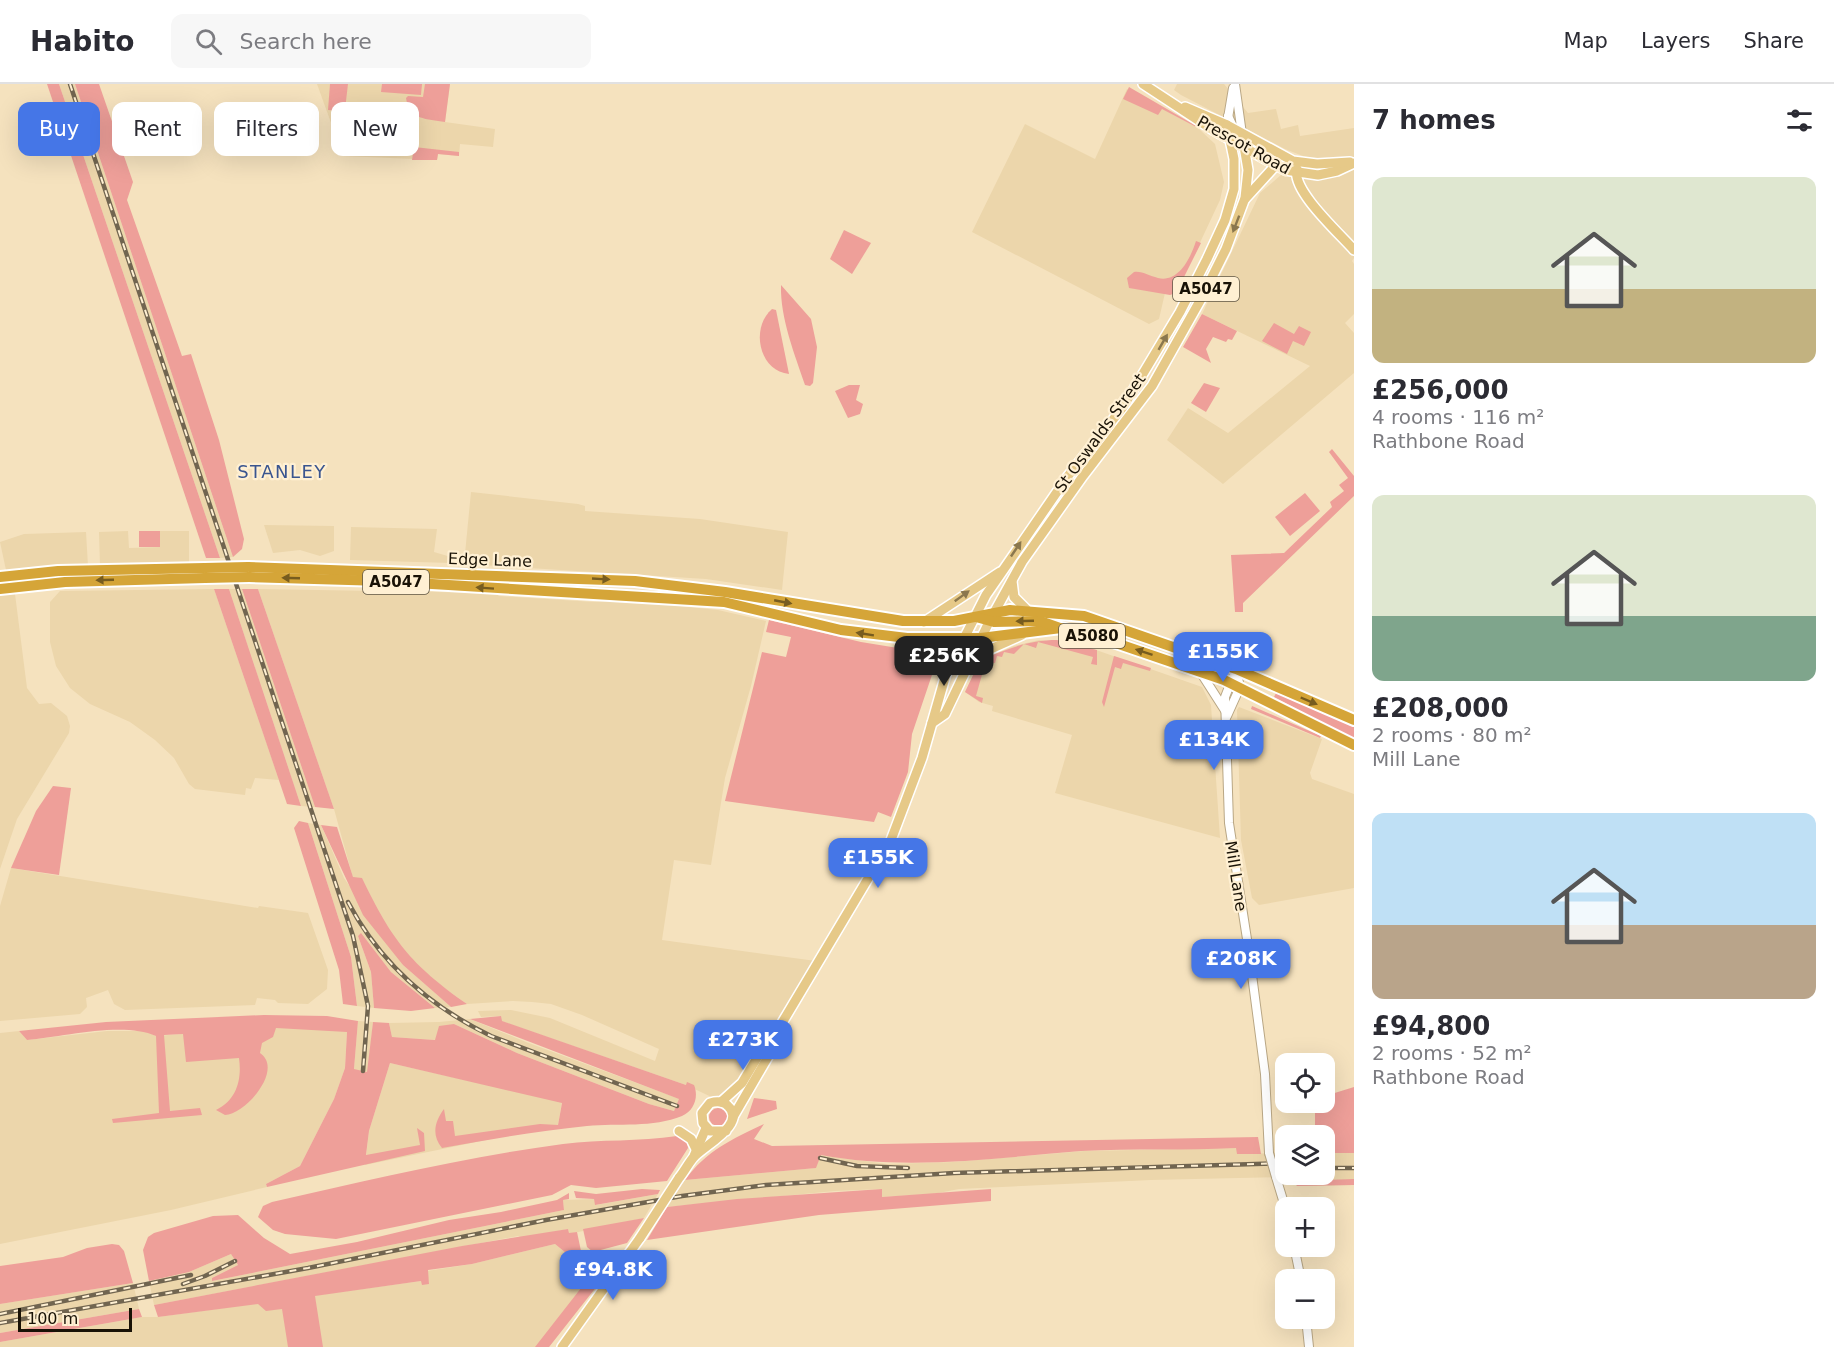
<!DOCTYPE html>
<html lang="en">
<head>
<meta charset="utf-8">
<style>
	:root { --surface:#fff; --page:#f7f7f7; --text:#2b2b33; --muted:#7c7c81; --line:#e1e1e2; --accent:#4576e7 }
	body { margin:0; font-family:"DejaVu Sans",sans-serif; background:var(--page); color:var(--text); height:100vh; display:flex; flex-direction:column; font-size:22px; white-space:nowrap }
	* { box-sizing:border-box; margin:0 }
	p { font-size:20px; color:var(--muted) }
	.icon { flex:none; width:33px; height:33px; fill:none; stroke:currentColor; stroke-width:2; stroke-linecap:round; stroke-linejoin:round }
	.map { position:relative; flex:1; overflow:hidden }
	.side { display:flex; flex-direction:column; background:var(--surface); width:480px }
	.side>* { flex:none }
	.top-card { position:absolute; left:18px; top:18px; width:570px; height:54px; display:flex; gap:12px }
	.fabs { position:absolute; left:1275px; top:969px; display:grid; gap:12px }
	.fabs a { display:grid; place-items:center; width:60px; height:60px; border-radius:12px; background:var(--surface); box-shadow:0 6px 24px #0002; font-size:30px }
	.scale { position:absolute; left:18px; bottom:15px; width:114px; box-sizing:border-box; padding-left:6px; border:3px solid #191206; border-top:0; font-size:16px; line-height:21px; white-space:nowrap; color:#191206; -webkit-text-stroke:4px #fff0d3; paint-order:stroke }
	.price { position:absolute; translate:-50% -51px; padding:0 14px; border-radius:12px; background:var(--accent); color:#fff; font-size:20px; line-height:39px; filter:drop-shadow(0 2px 3px #0008) }
	.price::after { content:''; position:absolute; left:50%; top:36px; width:18px; height:14px; margin-left:-9px; background:inherit; clip-path:polygon(0 0,100% 0,50% 100%) }
	.price.on { background:#222; color:#fff }
	ul { padding:0; list-style:none }
	li { display:grid; align-content:center; gap:12px; height:318px; padding:0 18px }
	li span { display:grid; place-items:center; height:186px; border-radius:12px; color:#555 }
	li>.icon { margin-inline-start:auto }
	span .icon { width:108px; height:108px; fill:#fffc; stroke-width:1 }
	li b { font-size:26px }
	h2 { display:flex; justify-content:space-between; align-items:center; height:72px; padding:0 18px; font-size:26px }
	.chip { padding:0 21px; border-radius:12px; background:var(--surface); box-shadow:0 6px 24px #0002; font-size:21px; line-height:54px }
	.chip.on { background:var(--accent); color:#fff }
	header { display:flex; align-items:center; gap:36px; box-sizing:border-box; height:84px; padding:0 30px; background:var(--surface); border-bottom:2px solid var(--line) }
	header strong { font-size:28px }
	nav { display:flex; gap:33px; margin-inline-start:auto; font-size:21px }
	.search { width:420px; height:54px; background:var(--page); display:flex; align-items:center; gap:15px; box-sizing:border-box; padding:0 21px; border-radius:12px; color:var(--muted); font-size:22px }
	main { display:flex; flex:1; min-height:0 }
	.map>svg:first-child { display:block }
</style>
</head>
<body>
<header>
<strong>Habito</strong>
<div class="search"><svg class="icon" aria-label="search" viewBox="0 0 24 24"><circle cx="10" cy="10" r="6"/><path d="M15 15l6 6"/></svg>Search here</div>
<nav><a>Map</a><a>Layers</a><a>Share</a></nav>
</header>
<main>
<div class="map">
<svg width="1354" height="1263" viewBox="0 0 1354 1263">
	<rect width="100%" height="100%" fill="#f5e2be"/>
	<g fill="#ecd6ab">
		<polygon points="59,0 75,0 233,473 220,474"/>
		<polygon points="317,0 450,0 445,38 495,45 493,63 460,60 459,72 438,70 437,76 343,72"/>
		<polygon points="1177,0 1224,0 1248,29 1276,25 1281,45 1298,41 1300,52 1354,44 1354,174 1352,177 1354,180 1354,230 1345,239 1354,249 1354,289 1223,400 1167,356 1188,324 1228,349 1310,282 1202,230 1260,109 1303,72 1285,65 1181,11 1174,6"/>
		<polygon points="1127,5 1198,44 1215,60 1224,98 1220,116 1197,165 1165,209 1159,235 1149,240 972,148 1025,40 1095,75"/>
		<polygon points="471,408 578,420 585,422 585,427 700,435 788,448 782,506 706,495 464,480"/>
		<polygon points="264,441 334,442 334,467 320,472 300,466 273,469"/>
		<polygon points="351,443 437,445 434,468 451,473 451,479 350,476"/>
		<polygon points="128,447 129,464 160,463 160,447 189,447 189,480 100,482 99,448"/>
		<polygon points="86,448 88,482 6,486 0,458 24,450"/>
		<polygon points="214,505 279,696 255,694 251,705 246,704 245,711 195,705 189,700 174,674 155,656 130,638 90,620 70,604 56,582 50,558 50,518 60,507"/>
		<polygon points="229,505 242,505 315,723 301,722"/>
		<polygon points="258,505 495,509 499,512 594,518 621,516 718,526 766,537 751,602 725,694 711,781 674,776 662,856 816,877 742,999 720,1017 686,1001 501,937 501,932 481,933 478,927 511,926 550,934 655,977 659,965 582,931 551,920 532,918 513,917 467,920 430,894 395,857 353,794 334,725"/>
		<polygon points="15,510 27,604 39,620 51,619 67,632 70,642 69,649 17,735 0,785 0,511"/>
		<polygon points="1039,556 1079,560 1202,603 1211,621 1220,754 1055,709 1072,651 992,627 993,622 979,618 965,608 981,576 1014,562"/>
		<polygon points="1239,623 1322,655 1310,689 1312,695 1354,710 1354,804 1259,821 1252,814 1241,756 1237,626"/>
		<polygon points="308,739 321,741 344,794 403,881 451,923 435,924 391,888 361,850 358,852 371,888 374,924 357,922 351,873"/>
		<polygon points="11,784 258,824 259,822 308,829 328,886 327,905 308,920 278,919 275,916 257,914 255,921 125,926 114,920 108,906 86,914 87,923 80,930 0,937 0,822"/>
		<polygon points="470,935 526,958 680,1015 674,1027 649,1020 517,969 454,940 436,956 392,953 389,939 439,938"/>
		<polygon points="358,937 373,938 368,988 354,986"/>
		<polygon points="272,943 347,947 345,984 334,1015 300,1082 266,1100 267,1103 171,1126 0,1160 0,949 19,947 27,956 107,947 145,947 156,952"/>
		<polygon points="390,979 562,1018 558,1041 365,1081 369,1047"/>
		<polygon points="1237,1064 1237,1070 1285,1069 1286,1090 1324,1090 1325,1068 1354,1067 1354,1101 1297,1102 1286,1093 1151,1096 959,1105 933,1110 882,1113 881,1105 835,1107 667,1123 685,1096 815,1084 821,1071 887,1080 954,1078 1084,1067"/>
		<polygon points="658,1110 644,1134 569,1150 568,1145 523,1154 518,1152 154,1221 149,1197 189,1188 231,1170 238,1181 212,1194 212,1197 564,1126 563,1116 594,1115 596,1121"/>
		<polygon points="555,1160 601,1197 549,1263 0,1263 0,1258 142,1233 158,1233 421,1197 429,1200 427,1187 472,1180"/>
		<polygon points="133,1199 139,1225 0,1249 0,1220"/>
	</g>
	<g fill="#ee9f99">
		<polygon points="47,0 59,0 220,474 206,474"/>
		<polygon points="75,0 99,0 133,98 127,116 182,272 191,270 219,356 244,455 242,465 233,473"/>
		<polygon points="330,0 348,0 342,51 337,50 339,27 328,26"/>
		<polygon points="382,0 422,0 421,11 381,8"/>
		<path d="M 425,0 L 450,0 L 445,38 C 427,35 409,36 406,14 L 408,12 L 423,13 Z"/>
		<polygon points="1129,3 1198,43 1198,44 1162,25 1158,31 1123,15"/>
		<polygon points="414,63 459,68 459,72 438,70 437,76 412,76"/>
		<polygon points="844,146 871,159 852,190 830,175"/>
		<path d="M 1196,157 L 1201,159 L 1176,209 L 1170,211 L 1129,204 L 1127,194 L 1134,188 C 1143,187 1149,192 1158,194 C 1179,199 1191,173 1196,157 Z"/>
		<path d="M 781,201 L 811,235 L 817,263 L 813,299 L 810,302 L 805,301 C 795,271 780,234 781,201 Z"/>
		<path d="M 772,225 L 776,226 L 789,290 C 759,287 750,244 772,225 Z"/>
		<polygon points="1202,230 1237,247 1232,256 1228,255 1226,258 1213,253 1206,265 1211,279 1183,263"/>
		<polygon points="1274,239 1294,250 1299,242 1311,248 1304,262 1293,257 1287,270 1262,257"/>
		<polygon points="1204,299 1220,304 1206,328 1191,319"/>
		<polygon points="849,301 860,301 856,316 863,320 860,330 848,334 835,307"/>
		<polygon points="1332,365 1354,392 1354,412 1243,519 1243,528 1235,528 1231,471 1284,469 1332,423 1330,418 1344,407 1339,401 1348,394 1329,368"/>
		<polygon points="1305,409 1320,427 1290,452 1275,433"/>
		<rect x="139" y="447" width="21" height="16"/>
		<polygon points="214,505 229,505 301,722 287,720"/>
		<polygon points="242,505 258,505 334,725 315,723"/>
		<polygon points="769,536 861,558 904,565 904,572 913,572 914,566 930,567 936,579 912,650 908,688 891,733 878,728 874,738 725,717 762,568 786,573 791,553 766,548"/>
		<path d="M 1057,556 L 1097,566 L 1097,581 L 1091,580 L 1093,573 L 1038,558 L 1036,564 L 1024,560 L 1014,570 L 1004,568 L 1002,573 L 997,572 L 995,579 L 989,578 L 987,583 L 978,583 L 981,576 C 1007,565 1029,556 1057,556 Z"/>
		<polygon points="1114,572 1151,584 1150,587 1123,579 1121,585 1115,583 1104,623 1102,618"/>
		<polygon points="976,585 983,587 976,612 983,614 982,619 965,608"/>
		<polygon points="1276,609 1354,643 1354,655 1274,613"/>
		<polygon points="1252,622 1321,652 1320,654 1251,625"/>
		<polygon points="53,702 71,704 59,791 11,784 36,727"/>
		<polygon points="299,737 308,739 351,873 357,922 343,920 339,886 294,744"/>
		<path d="M 321,741 L 337,743 L 353,793 L 362,794 C 392,856 410,880 467,920 L 451,923 L 403,881 L 363,831 Z"/>
		<polygon points="361,849 391,888 435,924 411,927 374,924 371,888 358,852"/>
		<path d="M 264,931 L 327,932 L 358,937 L 354,985 L 367,988 L 373,938 L 389,939 L 392,953 L 435,956 L 439,942 L 454,940 L 517,969 L 649,1020 L 674,1027 L 679,1015 L 470,935 L 501,932 L 502,937 L 686,1001 L 687,998 L 694,1001 C 699,1013 694,1027 682,1032 C 653,1044 618,1039 587,1042 C 538,1047 490,1055 442,1064 C 431,1051 435,1037 444,1025 L 446,1037 L 453,1037 L 455,1052 L 540,1040 L 558,1041 L 562,1019 L 390,979 L 369,1047 L 366,1071 L 420,1061 L 417,1044 L 424,1049 L 425,1067 L 267,1103 L 266,1100 L 300,1082 L 334,1015 L 345,984 L 347,948 L 276,944 L 273,953 L 262,959 L 260,969 C 284,985 246,1030 225,1031 L 216,1026 C 237,1016 242,995 239,974 L 186,978 L 183,950 L 164,951 L 170,1027 L 200,1024 L 202,1031 L 113,1039 L 112,1035 L 159,1029 L 156,952 C 123,937 62,953 27,956 L 19,947 L 106,938 Z"/>
		<polygon points="1354,1003 1354,1069 1325,1069 1324,1052 1315,1051 1315,1019 1324,1018 1325,1012"/>
		<polygon points="754,1014 776,1017 777,1025 747,1035"/>
		<circle cx="718" cy="1033" r="9"/>
		<path d="M 764,1040 L 754,1055 L 772,1062 L 1258,1053 L 1261,1070 L 1237,1070 L 1236,1064 C 1185,1067 1133,1064 1081,1067 C 994,1074 908,1087 821,1071 L 816,1084 L 685,1096 C 706,1067 732,1055 764,1040 Z"/>
		<path d="M 677,1052 L 687,1058 L 688,1064 L 667,1097 L 596,1104 L 571,1101 L 552,1111 L 336,1155 L 285,1150 L 273,1146 L 258,1133 L 263,1122 L 272,1118 C 369,1096 465,1073 563,1060 C 601,1055 639,1058 677,1052 Z"/>
		<polygon points="1354,1095 1354,1101 1297,1102 1294,1097"/>
		<polygon points="642,1105 660,1106 658,1110 595,1121 594,1115 576,1114 574,1107 596,1110"/>
		<polygon points="882,1105 882,1113 991,1105 991,1117 819,1131 647,1156 667,1123 737,1115"/>
		<polygon points="569,1109 569,1115 563,1116 564,1126 212,1197 212,1194 238,1181 231,1170 189,1188 149,1197 143,1166 148,1153 154,1149 213,1132 238,1131 264,1154 290,1170 357,1158 449,1136 501,1128 557,1116"/>
		<polygon points="644,1134 627,1159 593,1168 587,1163 583,1145"/>
		<polygon points="568,1145 569,1149 577,1148 581,1167 608,1188 549,1263 535,1263 592,1190 555,1160 472,1180 428,1186 429,1200 422,1201 421,1197 315,1212 323,1263 288,1263 282,1225 266,1227 258,1220 158,1233 154,1221 462,1162"/>
		<polygon points="112,1160 119,1161 124,1167 133,1199 0,1220 0,1182 63,1173 87,1164"/>
		<polygon points="139,1225 142,1233 0,1258 0,1249"/>
	</g>
	<g fill="none" stroke-linecap="round" stroke-linejoin="round">
		<g stroke="#b9a785" stroke-width="10">
			<g id="minor">
				<polyline points="1235,0 1242,50"/>
				<polyline points="1228,32 1238,53 1267,72"/>
				<polyline points="1228,34 1233,4"/>
				<polyline points="1236,585 1225,613 1229,739 1249,868 1265,990 1269,1069"/>
				<polyline points="1201,589 1226,628"/>
				<polyline points="1227,632 1240,603 1236,586"/>
				<polyline points="1276,1093 1286,1126"/>
				<polyline points="1294,1162 1301,1196"/>
				<polyline points="1306,1234 1309,1263"/>
			</g>
		</g>
		<g stroke="#fff" stroke-width="12">
			<g id="major">
				<polyline points="1143,0 1213,46 1285,86 1318,91 1337,87 1354,79"/>
				<polyline points="1185,23 1227,41 1293,77 1317,80 1350,78"/>
				<path d="M 1297,85 C 1291,106 1339,149 1354,166"/>
				<polyline points="1245,115 1276,81"/>
				<polyline points="1012,497 1014,513 1027,526"/>
				<polyline points="924,538 1000,488"/>
				<polyline points="926,555 939,568 946,590"/>
				<polyline points="973,573 1022,551"/>
				<polyline points="932,639 945,630 989,538 1022,478 1083,392 1152,302 1201,215 1226,165 1245,114 1248,86 1242,50"/>
				<polyline points="721,1018 742,999 769,954 776,949 891,756 922,674 946,590 986,511 1068,392 1123,323 1180,228 1207,175 1225,136 1234,105 1234,75 1227,41"/>
				<polyline points="733,1033 776,959 776,949"/>
				<polyline points="679,1047 691,1055 696,1065"/>
				<polyline points="694,1072 706,1044"/>
				<path d="M 679,1094 C 684,1088 688,1080 693,1074 C 703,1062 748,1040 728,1022 C 723,1017 717,1017 710,1019 L 702,1029 L 703,1039 L 710,1047 L 726,1047"/>
				<polyline points="562,1263 640,1154"/>
			</g>
		</g>
		<g stroke="#fff" stroke-width="14">
			<g id="highway">
				<polyline points="248,483 635,497 725,508 903,537 954,537 1010,526 1084,532 1236,585 1354,636"/>
				<polyline points="0,493 58,487 205,484"/>
				<polyline points="249,493 383,497 724,518 841,546 907,554 981,554 1061,544 1110,557 1224,596 1354,661"/>
				<polyline points="0,505 65,498 205,494"/>
				<polyline points="976,533 994,538 1040,537 1060,544"/>
			</g>
		</g>
		<use href="#minor" stroke="#fff" stroke-width="8"/>
		<use href="#major" stroke="#e6c988" stroke-width="9"/>
		<use href="#highway" stroke="#d5a538" stroke-width="10"/>
		<g stroke="#716550" stroke-width="4.5">
			<g id="rail">
				<polyline points="70,0 353,852 368,922 363,987"/>
				<path d="M 348,818 C 380,879 429,922 491,952 L 677,1022"/>
				<polyline points="820,1074 857,1082 908,1084"/>
				<polyline points="1324,1084 1354,1084"/>
				<polyline points="183,1200 205,1192 235,1177"/>
				<polyline points="0,1230 191,1191"/>
				<polyline points="0,1239 308,1184 546,1136 682,1112 766,1101 954,1089 1286,1079"/>
			</g>
		</g>
		<use href="#rail" stroke="#fff0d3" stroke-width="2" stroke-dasharray="7" stroke-linecap="butt"/>
		<g stroke="#b9a785" stroke-width="10" stroke-linecap="butt">
			<polyline id="minor-bridge" points="1269,1069 1276,1093"/>
		</g>
		<g stroke="#fff" stroke-width="12" stroke-linecap="butt">
			<polyline id="major-bridge" points="640,1154 679,1094"/>
		</g>
		<g stroke="#fff" stroke-width="14" stroke-linecap="butt">
			<g id="highway-bridge">
				<polyline points="205,484 248,483"/>
				<polyline points="205,494 249,493"/>
			</g>
		</g>
		<use href="#minor-bridge" stroke="#fff" stroke-width="8"/>
		<use href="#major-bridge" stroke="#e6c988" stroke-width="9"/>
		<use href="#highway-bridge" stroke="#d5a538" stroke-width="10"/>
	</g>
	<defs><path id="oneway-solid" d="M-6-.8H1V-3.2L6.5 0L1 3.2V.8H-6Z" transform="scale(1.5)"/></defs>
	<g fill="#8a774e">
		<use href="#oneway-solid" transform="translate(1236 140) rotate(111)"/>
		<use href="#oneway-solid" transform="translate(1163 258) rotate(-60)"/>
		<use href="#oneway-solid" transform="translate(1016 465) rotate(-56)"/>
		<use href="#oneway-solid" transform="translate(962 512) rotate(-36)"/>
	</g>
	<g fill="#775c1f">
		<use href="#oneway-solid" transform="translate(291 494) rotate(-178)"/>
		<use href="#oneway-solid" transform="translate(601 495) rotate(3)"/>
		<use href="#oneway-solid" transform="translate(105 496) rotate(178)"/>
		<use href="#oneway-solid" transform="translate(485 504) rotate(-176)"/>
		<use href="#oneway-solid" transform="translate(783 518) rotate(11)"/>
		<use href="#oneway-solid" transform="translate(1025 537) rotate(178)"/>
		<use href="#oneway-solid" transform="translate(865 550) rotate(-171)"/>
		<use href="#oneway-solid" transform="translate(1144 568) rotate(-162)"/>
		<use href="#oneway-solid" transform="translate(1309 617) rotate(23)"/>
	</g>
	<g text-anchor="middle" dominant-baseline="central" stroke-width="4.5" stroke-linejoin="round" paint-order="stroke">
		<g fill="#fff0d3" stroke="#5e5544" stroke-width="1.5">
			<rect x="1173" y="193" width="66" height="24" rx="4.5"/>
			<rect x="363" y="486" width="66" height="24" rx="4.5"/>
			<rect x="1059" y="540" width="66" height="24" rx="4.5"/>
		</g>
		<g font-size="15" font-weight="bold" fill="#191206">
			<text x="1206" y="205">A5047</text>
			<text x="396" y="498">A5047</text>
			<text x="1092" y="552">A5080</text>
		</g>
		<g font-size="16" fill="#191206" stroke="#fff0d3">
			<text transform="translate(1244 61) rotate(29)">Prescot Road</text>
			<text transform="translate(1100 349) rotate(-54)">St Oswalds Street</text>
			<text transform="translate(490 476) rotate(2)">Edge Lane</text>
			<text transform="translate(1236 792) rotate(81)">Mill Lane</text>
		</g>
		<g font-size="18" letter-spacing="1.5" fill="#3a558f" stroke="#fff0d3">
			<text x="282" y="387">STANLEY</text>
		</g>
	</g>
</svg>
<div class="fabs">
<a><svg class="icon" aria-label="locate" viewBox="0 0 24 24"><circle cx="12" cy="12" r="6"/><path d="M12 2v4M12 18v4M2 12h4M18 12h4"/></svg></a>
<a><svg class="icon" aria-label="layers" viewBox="0 0 24 24"><path d="M12 4l9 5-9 5-9-5zM3 14l9 5 9-5"/></svg></a>
<a>+</a>
<a>−</a>
</div>
<div class="scale">100 m</div>
<b class="price" style="left:1223px;top:599px">£155K</b>
<b class="price on" style="left:944px;top:603px">£256K</b>
<b class="price" style="left:1214px;top:687px">£134K</b>
<b class="price" style="left:878px;top:805px">£155K</b>
<b class="price" style="left:1241px;top:906px">£208K</b>
<b class="price" style="left:743px;top:987px">£273K</b>
<b class="price" style="left:613px;top:1217px">£94.8K</b>
<div class="top-card">
<a class="chip on">Buy</a>
<a class="chip">Rent</a>
<a class="chip">Filters</a>
<a class="chip">New</a>
</div>
</div>
<section class="side">
<h2>7 homes<svg class="icon" aria-label="filters" viewBox="0 0 24 24"><path d="M4 7h16M4 17h16"/><circle cx="9" cy="7" r="2"/><circle cx="15" cy="17" r="2"/></svg></h2>
<ul>
<li><span style="background:linear-gradient(#dfe7d0 60%,#c2b280 0)"><svg class="icon" aria-label="home" viewBox="0 0 24 24"><path d="M3 11l9-7 9 7M6 9v11h12V9"/></svg></span><div><b>£256,000</b><p>4 rooms · 116 m²</p><p>Rathbone Road</p></div></li>
<li><span style="background:linear-gradient(#dfe7d0 65%,#7fa58c 0)"><svg class="icon" aria-label="home" viewBox="0 0 24 24"><path d="M3 11l9-7 9 7M6 9v11h12V9"/></svg></span><div><b>£208,000</b><p>2 rooms · 80 m²</p><p>Mill Lane</p></div></li>
<li><span style="background:linear-gradient(#bfe0f5 60%,#b9a48a 0)"><svg class="icon" aria-label="home" viewBox="0 0 24 24"><path d="M3 11l9-7 9 7M6 9v11h12V9"/></svg></span><div><b>£94,800</b><p>2 rooms · 52 m²</p><p>Rathbone Road</p></div></li>
</ul>
</section>
</main>
</body>
</html>
